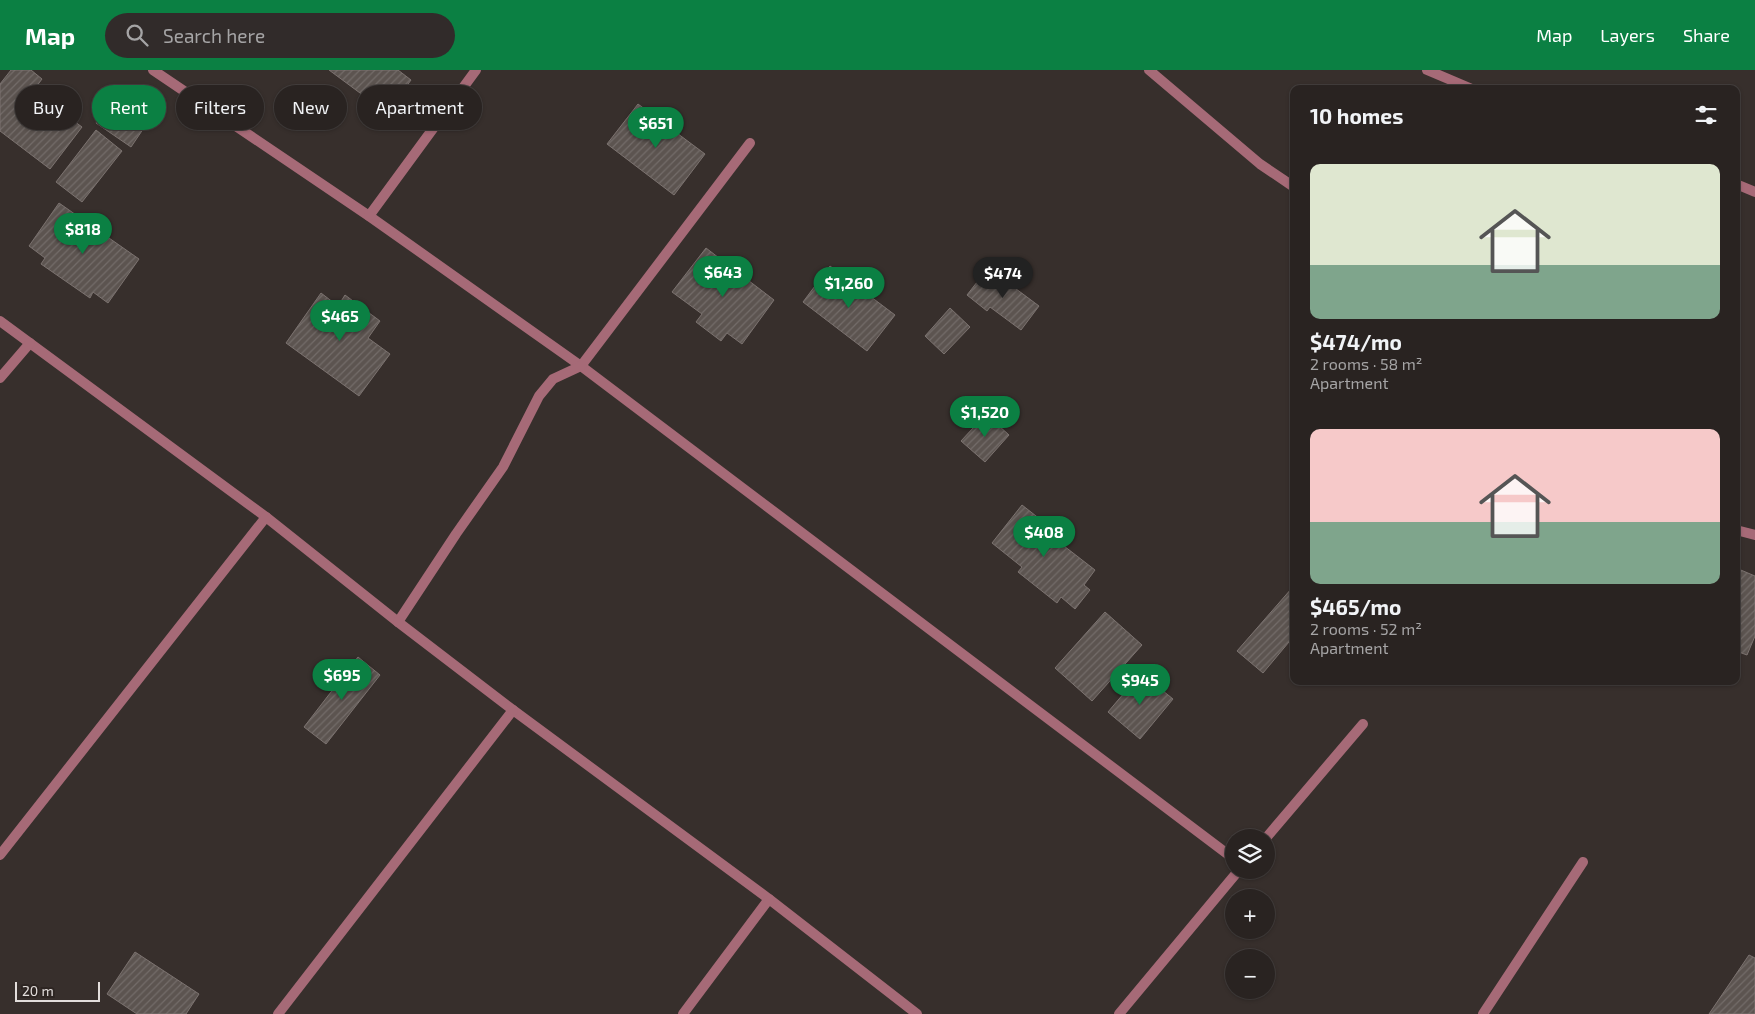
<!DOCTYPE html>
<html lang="en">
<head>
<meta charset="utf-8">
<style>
	:root { --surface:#292321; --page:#312b2a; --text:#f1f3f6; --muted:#a5a4a5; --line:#45403f; --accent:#0b8043 }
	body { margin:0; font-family:"Exo 2",sans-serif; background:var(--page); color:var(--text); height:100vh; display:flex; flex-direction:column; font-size:19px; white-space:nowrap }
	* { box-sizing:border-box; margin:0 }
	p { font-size:16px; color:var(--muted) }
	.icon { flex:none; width:28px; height:28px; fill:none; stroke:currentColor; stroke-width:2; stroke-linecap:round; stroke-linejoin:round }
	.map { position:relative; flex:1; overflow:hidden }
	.sheet { position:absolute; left:1290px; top:15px; width:450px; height:600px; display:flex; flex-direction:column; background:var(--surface); border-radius:10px; box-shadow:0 1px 4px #0004,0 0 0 1px var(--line) }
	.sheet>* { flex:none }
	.hud { position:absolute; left:15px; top:15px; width:475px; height:45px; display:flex; gap:10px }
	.tools { position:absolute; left:1225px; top:759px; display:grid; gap:10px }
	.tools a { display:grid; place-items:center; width:50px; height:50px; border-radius:50%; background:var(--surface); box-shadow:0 1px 4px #0004,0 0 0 1px var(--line); font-size:25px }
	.scale { position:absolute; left:15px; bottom:12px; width:85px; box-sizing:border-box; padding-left:5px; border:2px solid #e3dedc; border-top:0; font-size:14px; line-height:18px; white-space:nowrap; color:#e3dedc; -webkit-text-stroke:4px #2d2522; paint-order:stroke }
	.price { position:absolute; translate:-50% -42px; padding:0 11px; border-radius:18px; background:var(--accent); color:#fff; font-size:16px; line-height:32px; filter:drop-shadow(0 1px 2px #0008) }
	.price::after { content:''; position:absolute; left:50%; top:30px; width:15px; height:11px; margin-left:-8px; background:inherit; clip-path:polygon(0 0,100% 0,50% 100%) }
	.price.selected { background:#222; color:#fff }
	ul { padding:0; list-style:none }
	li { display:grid; align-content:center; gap:10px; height:265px; padding:0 20px }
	li span { display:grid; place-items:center; height:155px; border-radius:10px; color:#555 }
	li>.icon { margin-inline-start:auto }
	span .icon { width:90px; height:90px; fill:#fffc; stroke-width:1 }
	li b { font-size:21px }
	h2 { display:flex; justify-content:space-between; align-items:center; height:60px; padding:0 20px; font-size:21px }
	.pill { padding:0 18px; border-radius:22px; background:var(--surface); box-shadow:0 1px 4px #0004,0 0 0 1px var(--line); font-size:18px; line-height:45px }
	.pill.selected { background:var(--accent); color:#fff }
	header { display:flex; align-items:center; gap:30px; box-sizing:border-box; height:70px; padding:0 25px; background:var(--accent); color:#fff }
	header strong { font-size:24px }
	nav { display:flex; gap:28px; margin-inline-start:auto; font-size:18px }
	.search { width:350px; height:45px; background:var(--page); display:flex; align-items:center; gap:12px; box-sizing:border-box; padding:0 18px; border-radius:28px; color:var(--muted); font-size:19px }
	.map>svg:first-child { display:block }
</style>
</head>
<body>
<header>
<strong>Map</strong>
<div class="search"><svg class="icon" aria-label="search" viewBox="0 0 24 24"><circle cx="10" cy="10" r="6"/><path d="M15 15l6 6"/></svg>Search here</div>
<nav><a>Map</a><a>Layers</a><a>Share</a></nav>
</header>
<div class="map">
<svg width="1755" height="944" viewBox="0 0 1755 944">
	<defs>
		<pattern id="building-hatch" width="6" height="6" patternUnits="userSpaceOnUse" patternTransform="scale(1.25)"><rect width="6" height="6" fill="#5c5450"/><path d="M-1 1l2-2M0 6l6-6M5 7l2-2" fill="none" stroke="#736c69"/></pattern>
	</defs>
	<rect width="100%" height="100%" fill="#372f2c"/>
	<g fill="url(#building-hatch)" stroke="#7c7370">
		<polygon points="11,0 31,0 42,9 33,21 82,57 50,99 0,61 0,14"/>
		<polygon points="329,0 398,0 411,10 387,43"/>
		<polygon points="121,17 156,40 131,77 96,53"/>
		<polygon points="638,34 705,84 674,125 607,74"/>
		<polygon points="96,60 122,81 82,132 56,112"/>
		<polygon points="59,133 139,189 108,233 93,222 90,228 41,194 45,188 29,176"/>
		<polygon points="706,178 774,230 742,274 727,263 721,271 696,252 702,244 672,222"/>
		<polygon points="830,196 895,245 867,281 803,232"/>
		<polygon points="988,198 1039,236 1021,260 990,237 987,241 967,225"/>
		<polygon points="321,223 338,236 345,225 380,251 368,268 390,284 359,326 286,273"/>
		<polygon points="950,238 970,257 944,284 925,266"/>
		<polygon points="986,344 1009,365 985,392 961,371"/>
		<polygon points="1022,435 1059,464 1055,469 1095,500 1084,515 1090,520 1075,539 1061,527 1057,533 1018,502 1022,497 992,473"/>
		<polygon points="1736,498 1755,506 1755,566 1747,585 1736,581"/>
		<polygon points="1292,518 1294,520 1294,566 1263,603 1237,581"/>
		<polygon points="1105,542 1142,575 1092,631 1055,598"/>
		<polygon points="358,587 380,605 326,674 304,657"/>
		<polygon points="1141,603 1173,629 1140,669 1108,642"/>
		<polygon points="135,882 199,924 186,944 137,944 107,924"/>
		<polygon points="1749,885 1755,888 1755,944 1709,944"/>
	</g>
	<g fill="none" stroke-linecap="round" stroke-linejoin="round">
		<g stroke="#a66a77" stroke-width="10">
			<polyline points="153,0 369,146 581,296 1234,789"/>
			<polyline points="1149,0 1260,94 1294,117"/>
			<polyline points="1427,0 1472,19"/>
			<polyline points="1736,114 1755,122"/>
			<polyline points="369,146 476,0"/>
			<polyline points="0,251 266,447 398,552 513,640 769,829 917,944"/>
			<polyline points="0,308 30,273"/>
			<polyline points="1736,460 1755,465"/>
			<polyline points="398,552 456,464 503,397 539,326 553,309 581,296 750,73"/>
			<polyline points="1266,768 1363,654"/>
			<polyline points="0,785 266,447"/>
			<polyline points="278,944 513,640"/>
			<polyline points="683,944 769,829"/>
			<polyline points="1119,944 1239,800"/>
			<polyline points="1483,944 1583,792"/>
		</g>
	</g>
</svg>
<div class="tools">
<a><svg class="icon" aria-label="layers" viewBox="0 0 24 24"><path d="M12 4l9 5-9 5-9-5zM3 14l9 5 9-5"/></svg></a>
<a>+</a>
<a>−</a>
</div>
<div class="scale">20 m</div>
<b class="price" style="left:656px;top:79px">$651</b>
<b class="price" style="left:83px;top:185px">$818</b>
<b class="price" style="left:723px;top:228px">$643</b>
<b class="price selected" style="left:1003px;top:229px">$474</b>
<b class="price" style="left:849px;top:239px">$1,260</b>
<b class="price" style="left:340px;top:272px">$465</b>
<b class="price" style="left:985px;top:368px">$1,520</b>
<b class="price" style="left:1044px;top:488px">$408</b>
<b class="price" style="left:342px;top:631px">$695</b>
<b class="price" style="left:1140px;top:636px">$945</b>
<div class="hud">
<a class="pill">Buy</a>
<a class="pill selected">Rent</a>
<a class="pill">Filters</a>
<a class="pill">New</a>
<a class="pill">Apartment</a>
</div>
<section class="sheet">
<h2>10 homes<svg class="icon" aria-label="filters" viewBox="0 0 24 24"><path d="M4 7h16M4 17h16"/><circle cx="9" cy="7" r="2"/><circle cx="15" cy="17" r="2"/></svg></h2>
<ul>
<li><span style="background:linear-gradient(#dfe7d0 65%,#7fa58c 0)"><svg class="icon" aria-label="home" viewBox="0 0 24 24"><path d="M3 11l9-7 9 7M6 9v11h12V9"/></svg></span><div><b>$474/mo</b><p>2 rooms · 58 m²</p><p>Apartment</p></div></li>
<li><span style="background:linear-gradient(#f6c9c9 60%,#7fa58c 0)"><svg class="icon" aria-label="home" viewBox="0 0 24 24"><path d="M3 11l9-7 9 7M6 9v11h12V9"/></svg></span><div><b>$465/mo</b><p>2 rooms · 52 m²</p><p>Apartment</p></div></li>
</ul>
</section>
</div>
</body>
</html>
